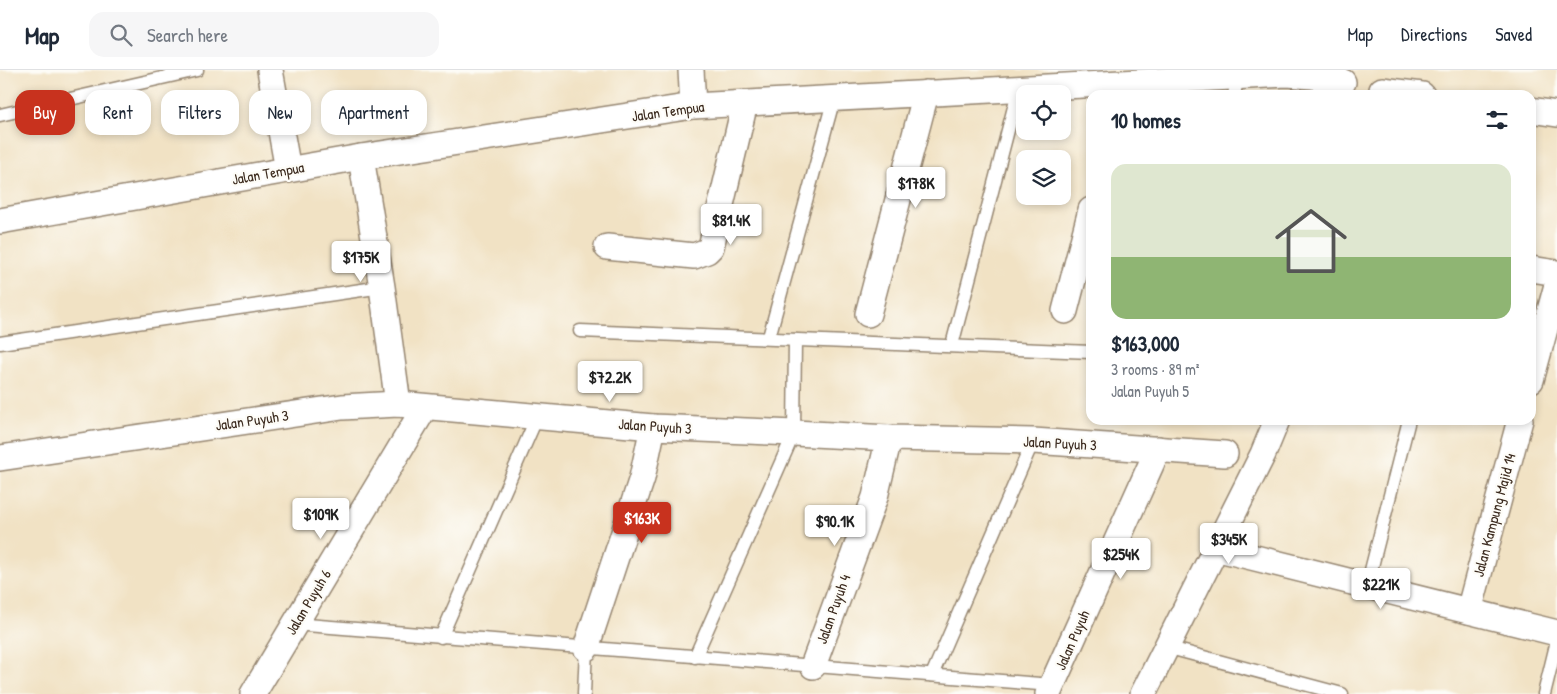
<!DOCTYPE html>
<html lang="en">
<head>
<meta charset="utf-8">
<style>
	:root { --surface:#fff; --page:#f6f6f7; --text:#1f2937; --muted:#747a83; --line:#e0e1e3; --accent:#c8321e }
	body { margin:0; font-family:"Patrick Hand",sans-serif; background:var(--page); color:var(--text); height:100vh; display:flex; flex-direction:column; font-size:19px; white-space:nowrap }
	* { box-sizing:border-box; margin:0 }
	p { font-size:16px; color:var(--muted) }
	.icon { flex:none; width:28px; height:28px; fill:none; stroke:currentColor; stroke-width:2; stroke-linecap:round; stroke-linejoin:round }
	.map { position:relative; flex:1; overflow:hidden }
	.panel { position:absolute; left:1086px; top:20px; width:450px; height:335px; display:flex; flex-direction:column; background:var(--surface); border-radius:15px; box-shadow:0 2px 8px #0003 }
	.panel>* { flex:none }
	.top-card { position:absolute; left:15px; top:20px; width:475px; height:45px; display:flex; gap:10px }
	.tools { position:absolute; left:1016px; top:15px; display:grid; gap:10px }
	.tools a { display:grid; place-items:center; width:55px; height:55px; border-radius:10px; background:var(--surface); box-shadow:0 2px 8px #0003; font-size:25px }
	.price { position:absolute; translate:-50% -42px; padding:0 11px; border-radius:5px; background:#fff; color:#222; font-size:16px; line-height:32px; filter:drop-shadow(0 1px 2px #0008) }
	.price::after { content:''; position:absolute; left:50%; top:30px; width:15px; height:11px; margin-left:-8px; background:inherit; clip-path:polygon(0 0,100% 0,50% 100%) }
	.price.on { background:var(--accent); color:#fff }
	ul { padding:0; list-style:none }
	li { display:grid; align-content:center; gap:10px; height:265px; padding:0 25px }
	li span { display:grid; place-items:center; height:155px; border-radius:15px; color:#555 }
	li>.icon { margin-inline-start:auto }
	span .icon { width:90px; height:90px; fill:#fffc; stroke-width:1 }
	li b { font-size:21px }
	h2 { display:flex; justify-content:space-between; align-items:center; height:60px; padding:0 25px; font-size:21px }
	.chip { padding:0 18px; border-radius:15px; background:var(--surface); box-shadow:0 2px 8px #0003; font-size:18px; line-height:45px }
	.chip.on { background:var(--accent); color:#fff }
	header { display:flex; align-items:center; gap:30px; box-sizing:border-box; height:70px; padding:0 25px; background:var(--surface); border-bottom:1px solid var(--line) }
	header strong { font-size:24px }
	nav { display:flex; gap:28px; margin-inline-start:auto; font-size:18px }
	.search { width:350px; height:45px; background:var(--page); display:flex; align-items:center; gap:12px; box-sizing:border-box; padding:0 18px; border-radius:15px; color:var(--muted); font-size:19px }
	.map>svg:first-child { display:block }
</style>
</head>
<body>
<header>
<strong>Map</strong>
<div class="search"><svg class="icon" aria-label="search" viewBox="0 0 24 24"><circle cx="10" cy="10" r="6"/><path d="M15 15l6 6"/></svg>Search here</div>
<nav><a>Map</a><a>Directions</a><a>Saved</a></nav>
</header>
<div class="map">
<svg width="1557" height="624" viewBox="0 0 1557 624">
	<rect width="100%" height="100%" fill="#fdfcf7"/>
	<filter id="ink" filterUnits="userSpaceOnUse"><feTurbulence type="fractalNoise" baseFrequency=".02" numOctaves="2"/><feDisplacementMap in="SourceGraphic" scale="10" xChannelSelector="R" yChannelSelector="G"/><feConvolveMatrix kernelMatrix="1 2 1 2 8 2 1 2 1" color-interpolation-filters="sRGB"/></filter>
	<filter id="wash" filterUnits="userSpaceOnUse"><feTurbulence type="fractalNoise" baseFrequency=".0096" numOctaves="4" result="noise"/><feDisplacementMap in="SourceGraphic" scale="20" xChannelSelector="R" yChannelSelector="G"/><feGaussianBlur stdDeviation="1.12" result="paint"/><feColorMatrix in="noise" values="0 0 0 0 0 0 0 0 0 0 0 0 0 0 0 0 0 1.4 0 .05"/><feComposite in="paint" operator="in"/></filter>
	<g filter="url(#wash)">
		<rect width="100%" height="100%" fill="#f1e2c4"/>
	</g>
	<g filter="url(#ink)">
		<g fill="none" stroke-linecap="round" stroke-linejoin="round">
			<g stroke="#968671" stroke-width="15">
				<g id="lane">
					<polyline points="1234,25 1238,6"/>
					<polyline points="0,45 197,0"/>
					<polyline points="580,261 1091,282"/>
					<polyline points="769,267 834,28"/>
					<polyline points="0,273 382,217"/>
					<polyline points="952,275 1019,18"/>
					<polyline points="1367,516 1409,350"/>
					<polyline points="294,554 1052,615"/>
					<polyline points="441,567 537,347"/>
					<polyline points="1166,577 1342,624"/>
					<polyline points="695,587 794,363 795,270"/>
					<polyline points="932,605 1033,371"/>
					<polyline points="584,624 586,578"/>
					<polyline points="1544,624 1557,571"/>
				</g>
			</g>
			<g stroke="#968671" stroke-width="28">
				<g id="street">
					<polyline points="270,0 288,100"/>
					<polyline points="691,0 693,36"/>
					<polyline points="1382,20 1422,25"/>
					<polyline points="1531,40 1557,44"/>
					<polyline points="361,87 382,217 398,334"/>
					<polyline points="0,151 361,87 693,36 1287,4 1312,6 1343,12"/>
					<polyline points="607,177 694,186 707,181 711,177 745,33"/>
					<polyline points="1531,199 1557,203"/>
					<polyline points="1065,241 1091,140"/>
					<polyline points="868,244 926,23"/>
					<polyline points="1531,310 1557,215"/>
					<polyline points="0,388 342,337 398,334 653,357 794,363 889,368 1033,371 1225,384"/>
					<polyline points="1215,478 1557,563"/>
					<polyline points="1469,541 1520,350"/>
					<polyline points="586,578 642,408 653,357"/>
					<polyline points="813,596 875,427 889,368"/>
					<polyline points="253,624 425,337"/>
					<polyline points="1048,624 1158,379"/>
					<polyline points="1143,624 1263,384 1277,350"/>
				</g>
			</g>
			<use href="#lane" stroke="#fff" stroke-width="12"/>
			<use href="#street" stroke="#fff" stroke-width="25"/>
		</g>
	</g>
	<g text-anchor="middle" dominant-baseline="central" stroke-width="4.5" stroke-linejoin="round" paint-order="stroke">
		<g font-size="15" fill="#3b2a1e" stroke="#fdfcf7">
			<text transform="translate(668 41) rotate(-8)">Jalan Tempua</text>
			<text transform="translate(268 103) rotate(-10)">Jalan Tempua</text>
			<text transform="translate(252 350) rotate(-8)">Jalan Puyuh 3</text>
			<text transform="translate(655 356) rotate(4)">Jalan Puyuh 3</text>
			<text transform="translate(1060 373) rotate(3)">Jalan Puyuh 3</text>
			<text transform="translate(1494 445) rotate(-75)">Jalan Kampung Majid 14</text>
			<text transform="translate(308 532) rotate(-59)">Jalan Puyuh 6</text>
			<text transform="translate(833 539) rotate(-70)">Jalan Puyuh 4</text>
			<text transform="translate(1072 570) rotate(-66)">Jalan Puyuh</text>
		</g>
	</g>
</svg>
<div class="tools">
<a><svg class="icon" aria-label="locate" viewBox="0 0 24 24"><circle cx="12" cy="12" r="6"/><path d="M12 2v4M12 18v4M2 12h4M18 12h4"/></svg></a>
<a><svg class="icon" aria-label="layers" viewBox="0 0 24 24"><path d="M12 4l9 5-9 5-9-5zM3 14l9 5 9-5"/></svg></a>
</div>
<b class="price" style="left:916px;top:139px">$178K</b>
<b class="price" style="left:731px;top:176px">$81.4K</b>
<b class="price" style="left:361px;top:213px">$175K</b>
<b class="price" style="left:610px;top:333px">$72.2K</b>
<b class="price" style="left:321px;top:470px">$109K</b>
<b class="price on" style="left:642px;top:474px">$163K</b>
<b class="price" style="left:835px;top:477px">$90.1K</b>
<b class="price" style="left:1229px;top:495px">$345K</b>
<b class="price" style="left:1121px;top:510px">$254K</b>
<b class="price" style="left:1381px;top:540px">$221K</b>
<div class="top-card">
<a class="chip on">Buy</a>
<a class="chip">Rent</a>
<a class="chip">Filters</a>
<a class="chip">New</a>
<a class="chip">Apartment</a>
</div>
<section class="panel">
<h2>10 homes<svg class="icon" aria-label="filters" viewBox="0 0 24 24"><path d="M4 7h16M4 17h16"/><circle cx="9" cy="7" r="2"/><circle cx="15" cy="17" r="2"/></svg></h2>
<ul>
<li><span style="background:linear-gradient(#dfe7d0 60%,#8fb573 0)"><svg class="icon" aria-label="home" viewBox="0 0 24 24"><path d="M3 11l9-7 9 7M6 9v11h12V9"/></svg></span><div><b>$163,000</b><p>3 rooms · 89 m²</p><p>Jalan Puyuh 5</p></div></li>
</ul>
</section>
</div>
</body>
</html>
